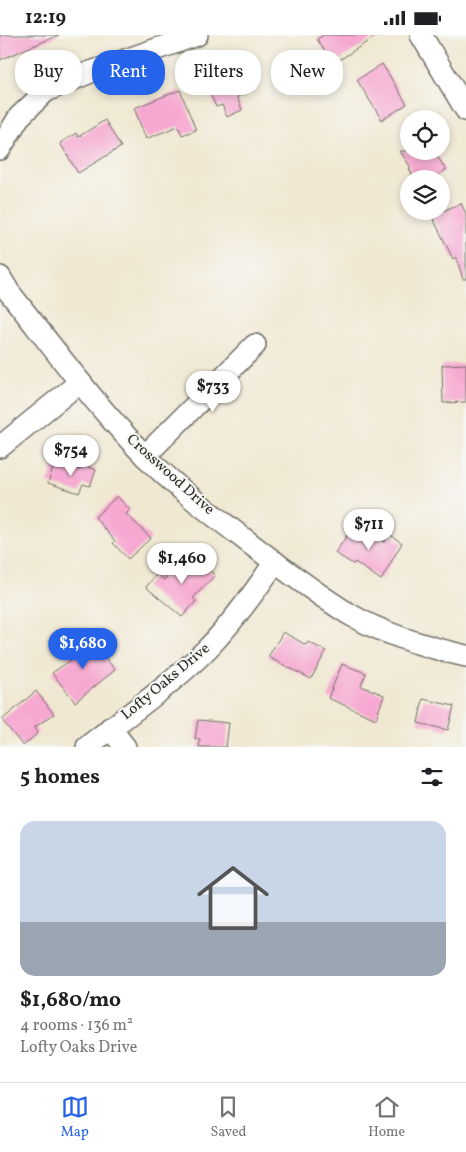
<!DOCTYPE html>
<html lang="en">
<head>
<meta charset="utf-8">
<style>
	:root { --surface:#fff; --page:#f6f6f6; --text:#202124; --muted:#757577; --line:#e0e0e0; --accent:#2563eb }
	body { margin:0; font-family:Vollkorn,serif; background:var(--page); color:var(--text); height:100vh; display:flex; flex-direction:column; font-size:19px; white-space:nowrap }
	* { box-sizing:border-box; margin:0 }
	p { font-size:16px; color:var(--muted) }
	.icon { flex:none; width:28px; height:28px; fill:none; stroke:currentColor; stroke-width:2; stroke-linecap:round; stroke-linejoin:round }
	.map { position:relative; height:712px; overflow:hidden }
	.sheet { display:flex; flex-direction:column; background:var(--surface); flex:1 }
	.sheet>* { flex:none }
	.top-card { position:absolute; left:15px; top:15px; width:436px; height:45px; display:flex; gap:10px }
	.controls { position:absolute; left:400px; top:75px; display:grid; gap:10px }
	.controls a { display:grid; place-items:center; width:50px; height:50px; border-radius:50%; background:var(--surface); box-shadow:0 2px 8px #0003; font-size:25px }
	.price { position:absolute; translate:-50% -42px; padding:0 11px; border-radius:18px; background:#fff; color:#222; font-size:16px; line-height:32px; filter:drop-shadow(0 1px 2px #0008) }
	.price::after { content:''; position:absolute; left:50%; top:30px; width:15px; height:11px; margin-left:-8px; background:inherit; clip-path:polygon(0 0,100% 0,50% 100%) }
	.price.current { background:var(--accent); color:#fff }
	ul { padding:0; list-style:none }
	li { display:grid; align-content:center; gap:10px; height:265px; padding:0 20px }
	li+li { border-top:1px solid var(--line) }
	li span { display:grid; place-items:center; height:155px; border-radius:15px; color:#555 }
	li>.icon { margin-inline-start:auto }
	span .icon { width:90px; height:90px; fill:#fffc; stroke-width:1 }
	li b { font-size:21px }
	h2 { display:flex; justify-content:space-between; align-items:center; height:60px; padding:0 20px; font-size:21px }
	.chip { padding:0 18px; border-radius:20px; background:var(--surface); box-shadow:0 2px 8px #0003; font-size:18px; line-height:45px }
	.chip.current { background:var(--accent); color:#fff }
	.status { display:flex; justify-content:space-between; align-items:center; height:35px; padding:0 25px; background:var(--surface); direction:ltr }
	.status svg { height:14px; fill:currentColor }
	.tabs { display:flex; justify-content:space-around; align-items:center; height:70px; border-top:1px solid var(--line); background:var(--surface); font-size:14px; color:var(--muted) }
	.tabs a { display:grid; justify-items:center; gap:2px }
	.tabs .current { color:var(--accent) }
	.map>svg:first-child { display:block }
</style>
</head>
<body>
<div class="status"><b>12:19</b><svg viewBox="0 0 49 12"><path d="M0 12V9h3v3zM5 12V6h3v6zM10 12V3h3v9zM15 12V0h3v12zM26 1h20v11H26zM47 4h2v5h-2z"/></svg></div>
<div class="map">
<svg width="466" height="712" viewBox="0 0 466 712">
	<rect width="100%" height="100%" fill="#f6f6f2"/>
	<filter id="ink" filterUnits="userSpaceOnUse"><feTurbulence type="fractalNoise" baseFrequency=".02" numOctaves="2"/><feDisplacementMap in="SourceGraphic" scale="10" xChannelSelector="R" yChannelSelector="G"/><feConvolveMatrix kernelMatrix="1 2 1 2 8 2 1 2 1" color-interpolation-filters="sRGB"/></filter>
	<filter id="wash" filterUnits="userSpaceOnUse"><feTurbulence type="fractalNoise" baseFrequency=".0096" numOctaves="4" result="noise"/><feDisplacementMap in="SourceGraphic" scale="20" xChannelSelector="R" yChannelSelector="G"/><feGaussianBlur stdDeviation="1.12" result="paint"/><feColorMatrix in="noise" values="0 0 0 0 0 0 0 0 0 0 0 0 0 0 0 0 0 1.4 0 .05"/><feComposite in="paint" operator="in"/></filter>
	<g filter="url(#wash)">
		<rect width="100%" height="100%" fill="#f0e8d2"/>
		<g id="blocks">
			<g fill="#f6a8d1">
				<polygon points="0,0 59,0 0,25"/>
				<polygon points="324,0 378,0 333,29 317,4"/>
				<polygon points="382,29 407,69 382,85 357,45"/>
				<polygon points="243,33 252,56 237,62 242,75 227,82 222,70 216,72 208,54 232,44 229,39"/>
				<polygon points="180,55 196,95 182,100 178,91 146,104 134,73"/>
				<polygon points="105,85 121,112 78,138 60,108 76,98 78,102"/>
				<polygon points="400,116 434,116 446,135 432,144 414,144 409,133 411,133"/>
				<polygon points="461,168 466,179 466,244 463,244 456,222 453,224 432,181"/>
				<polygon points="466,329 466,367 443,368 442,330"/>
				<polygon points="55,427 80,435 82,430 96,435 90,451 83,449 79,458 48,448"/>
				<polygon points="117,461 130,475 126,479 151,503 128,524 113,508 115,506 95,482"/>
				<polygon points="355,489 384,507 389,499 402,508 381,545 355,527 353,529 335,518"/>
				<polygon points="188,518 215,540 193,563 196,566 182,582 146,552 157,539 164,545"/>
				<polygon points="283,597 306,610 308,607 326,616 311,644 268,622"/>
				<polygon points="89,602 115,635 75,667 52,638 71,625 67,618"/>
				<polygon points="342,629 366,638 361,651 384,660 376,684 328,663"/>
				<polygon points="36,656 54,679 35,692 38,698 23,711 2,685"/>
				<polygon points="423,664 454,671 448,695 418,688"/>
				<polygon points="198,685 229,688 226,712 199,712 200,704 195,704"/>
			</g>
		</g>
	</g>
	<g filter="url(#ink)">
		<use href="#blocks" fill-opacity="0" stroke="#706d65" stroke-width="1"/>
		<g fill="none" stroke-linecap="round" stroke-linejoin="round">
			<g stroke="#706d65" stroke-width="24">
				<g id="minor">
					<polyline points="421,0 466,75"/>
					<polyline points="0,114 19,82 46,56 88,38 197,0"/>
					<path d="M 0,242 L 9,257 C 40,296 70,336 103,375 C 117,391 131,407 146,422 C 181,457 221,486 260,516 C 289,538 318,560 349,579 C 385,600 426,612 466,621"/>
					<polyline points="0,412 80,347"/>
					<polyline points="145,421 255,310"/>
					<polyline points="110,693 125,712"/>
					<path d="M 87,712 C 126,681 171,650 206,615 C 232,589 254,558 275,527"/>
				</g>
			</g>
			<use href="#minor" stroke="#fff" stroke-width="21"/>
		</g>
	</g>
	<g text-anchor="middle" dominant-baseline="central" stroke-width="4" stroke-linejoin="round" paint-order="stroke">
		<g font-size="15" fill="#2b2b2b" stroke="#f6f6f2">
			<text transform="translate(170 440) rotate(42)">Crosswood Drive</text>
			<text transform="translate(166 647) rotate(-40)">Lofty Oaks Drive</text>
		</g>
	</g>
</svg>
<div class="controls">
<a><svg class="icon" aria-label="locate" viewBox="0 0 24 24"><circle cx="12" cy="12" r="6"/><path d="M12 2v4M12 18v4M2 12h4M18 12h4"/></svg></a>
<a><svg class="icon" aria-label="layers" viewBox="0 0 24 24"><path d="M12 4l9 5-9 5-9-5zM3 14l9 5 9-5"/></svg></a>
</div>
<b class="price" style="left:213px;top:378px">$733</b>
<b class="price" style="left:71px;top:442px">$754</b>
<b class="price" style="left:369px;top:516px">$711</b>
<b class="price" style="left:182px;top:550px">$1,460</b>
<b class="price current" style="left:83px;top:635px">$1,680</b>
<div class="top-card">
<a class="chip">Buy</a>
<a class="chip current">Rent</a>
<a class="chip">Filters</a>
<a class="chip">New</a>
</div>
</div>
<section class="sheet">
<h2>5 homes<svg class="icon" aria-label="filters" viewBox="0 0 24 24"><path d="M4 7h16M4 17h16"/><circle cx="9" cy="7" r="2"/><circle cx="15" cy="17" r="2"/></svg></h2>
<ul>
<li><span style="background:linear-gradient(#c9d6e8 65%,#9aa5b1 0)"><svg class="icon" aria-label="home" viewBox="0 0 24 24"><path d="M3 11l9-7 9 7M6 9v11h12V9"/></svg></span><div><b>$1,680/mo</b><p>4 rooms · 136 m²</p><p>Lofty Oaks Drive</p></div></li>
</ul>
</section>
<nav class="tabs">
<a class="current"><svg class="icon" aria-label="map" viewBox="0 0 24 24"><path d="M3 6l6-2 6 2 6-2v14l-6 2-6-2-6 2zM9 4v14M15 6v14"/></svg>Map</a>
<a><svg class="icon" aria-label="saved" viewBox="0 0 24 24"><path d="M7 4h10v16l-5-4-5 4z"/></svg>Saved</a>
<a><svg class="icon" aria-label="home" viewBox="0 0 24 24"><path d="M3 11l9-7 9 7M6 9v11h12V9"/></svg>Home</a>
</nav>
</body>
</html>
